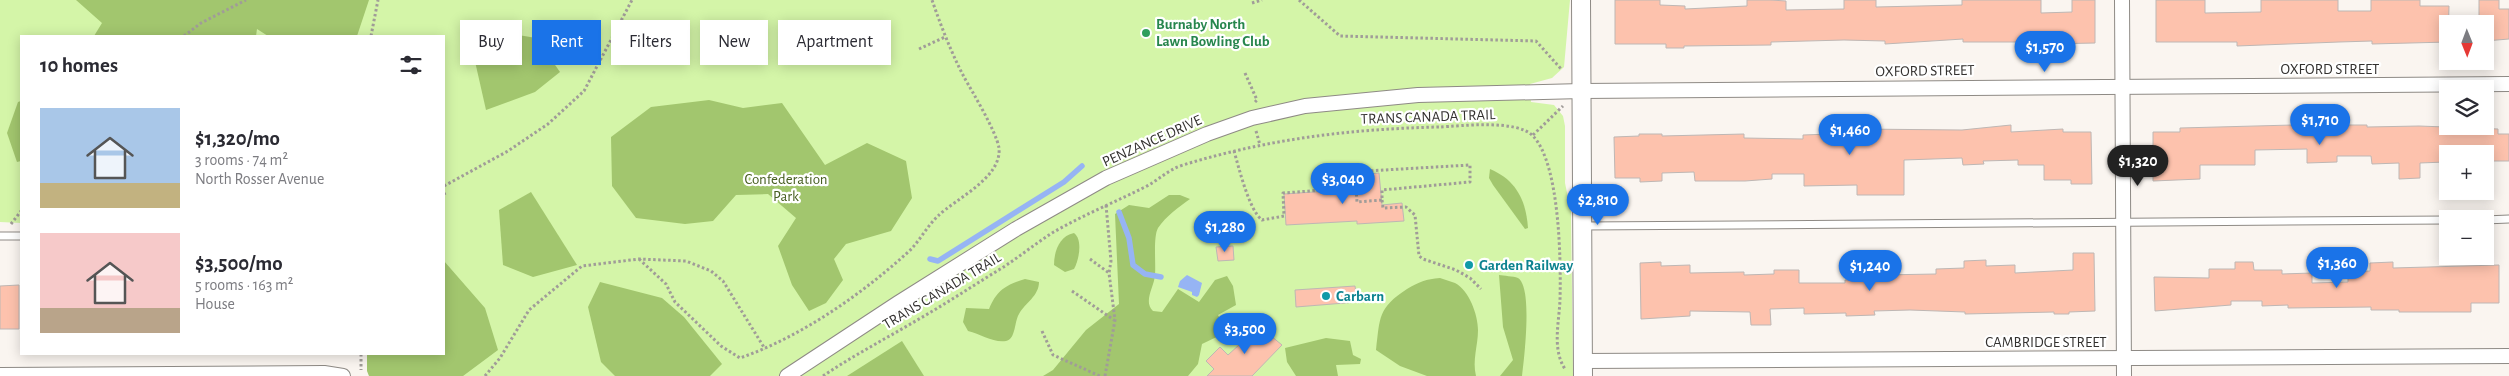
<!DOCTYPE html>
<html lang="en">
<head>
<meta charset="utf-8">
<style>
	:root { --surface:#fff; --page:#f2f2f3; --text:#2b2b33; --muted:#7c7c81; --accent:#1a73e8 }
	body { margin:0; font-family:"Alegreya Sans",sans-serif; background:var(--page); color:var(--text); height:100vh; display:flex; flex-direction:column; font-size:19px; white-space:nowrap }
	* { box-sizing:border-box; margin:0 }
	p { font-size:16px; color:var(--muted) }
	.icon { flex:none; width:28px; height:28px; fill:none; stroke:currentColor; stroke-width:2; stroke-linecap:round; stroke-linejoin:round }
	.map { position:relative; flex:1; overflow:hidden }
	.drawer { position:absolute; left:20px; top:35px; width:425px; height:320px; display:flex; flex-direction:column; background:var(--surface); border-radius:0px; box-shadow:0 2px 12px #0003 }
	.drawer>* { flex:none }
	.hud { position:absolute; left:460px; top:20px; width:475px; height:45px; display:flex; gap:10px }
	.needle { width:32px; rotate:179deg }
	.fabs { position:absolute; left:2439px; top:15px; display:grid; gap:10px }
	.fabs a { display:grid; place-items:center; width:55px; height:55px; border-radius:0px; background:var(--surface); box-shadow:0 2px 12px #0003; font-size:25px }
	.price { position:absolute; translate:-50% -42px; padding:0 11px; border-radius:18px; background:var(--accent); color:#fff; font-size:16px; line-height:32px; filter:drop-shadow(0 1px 2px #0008) }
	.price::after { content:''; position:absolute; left:50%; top:30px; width:15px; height:11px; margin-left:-8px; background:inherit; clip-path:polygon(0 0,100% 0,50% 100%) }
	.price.on { background:#222; color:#fff }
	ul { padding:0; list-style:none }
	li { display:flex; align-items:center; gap:15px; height:125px; padding:0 20px }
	li span { display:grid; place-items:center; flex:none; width:140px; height:100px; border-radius:0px; color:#555 }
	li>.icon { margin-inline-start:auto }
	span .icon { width:60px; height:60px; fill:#fffc; stroke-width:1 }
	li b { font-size:21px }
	h2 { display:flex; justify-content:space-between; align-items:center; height:60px; padding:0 20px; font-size:21px }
	.chip { padding:0 18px; border-radius:0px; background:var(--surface); box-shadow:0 2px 12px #0003; font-size:18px; line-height:45px }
	.chip.on { background:var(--accent); color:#fff }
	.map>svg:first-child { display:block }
</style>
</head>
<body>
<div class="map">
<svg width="2509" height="376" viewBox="0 0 2509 376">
	<rect width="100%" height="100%" fill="#faf5f0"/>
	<polygon fill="#d4f5a8" points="0,0 1570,0 1564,67 1552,78 1530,84 1531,102 1554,105 1563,116 1565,126 1565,183 1571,212 1573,376 369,376 367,354 444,354 444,36 21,36 21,223 0,222"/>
	<g fill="#a2c66e">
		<polygon points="76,0 369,0 357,36 268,36 257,29 256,36 94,36 102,23"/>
		<polygon points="467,26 536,38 560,72 535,92 486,110"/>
		<polygon points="709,100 743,108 782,103 825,165 867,143 906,161 912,198 891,231 846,244 834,259 843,280 826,303 809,311 792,285 778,246 796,218 768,194 736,195 713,221 685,224 636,218 612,186 611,137 651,107"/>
		<polygon points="21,101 21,161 17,162 7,133 18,102"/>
		<path d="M 1490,169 C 1516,180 1526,200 1528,228 L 1525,229 L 1493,185 L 1489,178 Z"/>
		<polygon points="531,192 577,265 533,277 503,265 499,210"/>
		<path d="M 1169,195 L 1180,195 L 1190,199 C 1179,207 1166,216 1158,228 C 1153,237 1156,263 1155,275 C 1154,288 1143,301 1153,311 L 1162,312 L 1178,289 L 1199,302 L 1215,280 L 1227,276 L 1233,286 L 1236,305 L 1218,315 L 1227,332 L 1202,344 L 1198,364 L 1188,376 L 1043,376 L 1053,370 L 1086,330 L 1119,304 L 1115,214 L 1129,205 L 1149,208 Z"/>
		<path d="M 1074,233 C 1083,240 1079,260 1074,269 L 1065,272 L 1054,265 C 1054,252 1059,236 1074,233 Z"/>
		<polygon points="444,261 485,308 498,350 463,376 369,376 367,371 367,354 444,354"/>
		<path d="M 1499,275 C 1504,276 1513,276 1518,278 C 1533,287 1524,359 1522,376 L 1500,376 L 1513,360 L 1503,327 Z"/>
		<path d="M 1440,278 C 1445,280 1450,281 1455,283 C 1469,290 1478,315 1478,330 C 1478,346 1472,360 1476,376 L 1427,376 L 1400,366 L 1376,350 C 1380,317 1378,308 1407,289 C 1419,282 1426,279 1440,278 Z"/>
		<path d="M 1025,279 L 1039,282 C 1039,296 1025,303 1019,314 C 1014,322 1016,339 1006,341 C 993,343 981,334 968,331 L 963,322 L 966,308 L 989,309 C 997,290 1006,285 1025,279 Z"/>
		<polygon points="600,282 662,298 684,317 722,364 710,376 615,376 601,362 588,307"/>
		<polygon points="1326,338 1350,341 1353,355 1361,359 1360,364 1336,365 1338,376 1296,376 1287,362 1285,348"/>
		<polygon points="902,341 924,376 847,376"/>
	</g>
	<polygon fill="#96b4f4" points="1187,275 1202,283 1199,295 1197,297 1192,295 1192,292 1178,287 1180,281"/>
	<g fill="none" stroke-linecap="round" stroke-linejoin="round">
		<g stroke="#96b4f4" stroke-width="5.5">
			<polyline points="1119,212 1129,238 1133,265 1145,274 1161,277"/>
			<polyline points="930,259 938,261 1064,182 1082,166"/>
		</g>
	</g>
	<g fill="#fdc2ad" stroke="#beb7b4">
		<polygon points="1615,0 1660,0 1660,5 1685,6 1685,9 1747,6 1747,0 1771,0 1786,1 1786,10 1844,9 1844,0 1876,0 1876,7 1962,5 1962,0 2041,0 2041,13 2072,12 2072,0 2095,0 2095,43 2047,44 2047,42 1963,42 1963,39 1885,44 1885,41 1844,40 1771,42 1771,45 1684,46 1684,48 1666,48 1666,44 1615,44"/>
		<polygon points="2156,0 2205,0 2205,13 2261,12 2261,0 2338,0 2338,11 2371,11 2371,0 2420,0 2420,6 2449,6 2448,42 2372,44 2372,41 2339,42 2237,46 2237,42 2156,42"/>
		<polygon points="2479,0 2499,0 2499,9 2509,9 2509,39 2485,41 2485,24 2479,24"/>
		<polygon points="2011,125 2011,132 2063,129 2063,132 2091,132 2092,184 2071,184 2071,180 2044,180 2044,165 2018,165 2018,160 1983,161 1984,164 1963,165 1962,158 1904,160 1904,195 1857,195 1857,185 1804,186 1804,174 1772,174 1772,179 1745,181 1695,181 1694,172 1662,173 1662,181 1640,182 1640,178 1615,178 1614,137 1639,136 1639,134 1662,134 1662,136 1744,134 1744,138 1803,139 1803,135 1857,133 1857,129 1962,130"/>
		<polygon points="2293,125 2293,129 2345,128 2345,125 2367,125 2367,127 2419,126 2498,129 2498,134 2509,134 2509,161 2485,161 2485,154 2445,154 2445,162 2420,163 2420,178 2399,179 2399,163 2372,164 2371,156 2337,156 2337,162 2307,163 2307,149 2255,150 2255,165 2200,165 2200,179 2153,181 2153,132 2180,132 2180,128"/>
		<polygon points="1379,173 1382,205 1402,203 1404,221 1357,224 1357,221 1286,225 1284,194 1358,189 1357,175"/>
		<polygon points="1233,246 1234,260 1218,261 1216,247"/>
		<polygon points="2073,253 2094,253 2095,311 2069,312 2069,314 2054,314 2054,312 1965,314 1965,312 1910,310 1874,311 1875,315 1846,316 1846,313 1804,314 1804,308 1770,309 1771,325 1751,325 1750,312 1690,311 1690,316 1641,319 1640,263 1661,262 1661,266 1690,265 1690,273 1744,272 1744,275 1774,274 1774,270 1799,270 1799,283 1845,283 1845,280 1880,279 1880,275 1936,274 1936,269 1964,268 1964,261 1986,260 1986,266 2015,265 2015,273 2073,270"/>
		<polygon points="2235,262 2253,262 2254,270 2282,270 2282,274 2312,273 2312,283 2348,282 2348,272 2370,271 2370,263 2393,262 2393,268 2499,265 2499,303 2471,303 2471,312 2399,312 2399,310 2371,310 2371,307 2288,308 2288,305 2262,306 2262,301 2231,301 2231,305 2155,311 2154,277 2209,278 2209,269 2235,269"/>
		<polygon points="19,285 19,329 0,329 0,286"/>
		<polygon points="1355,286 1357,302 1296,307 1295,290"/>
		<polygon points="1263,323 1271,336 1282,345 1252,376 1207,376 1214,369 1206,361 1220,347 1228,355"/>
	</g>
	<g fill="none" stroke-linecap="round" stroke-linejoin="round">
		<g stroke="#8e8a85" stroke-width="9">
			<g id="service">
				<polyline points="2485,220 2509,219"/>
				<polyline points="1583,226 2448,220"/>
				<polyline points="0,236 21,236"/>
			</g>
		</g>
		<g stroke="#8e8a85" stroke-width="16">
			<g id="minor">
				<polyline points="2122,0 2124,376"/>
				<polyline points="1583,361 2509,356"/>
				<polyline points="0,375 324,373 343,376"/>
				<polyline points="787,376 898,303 1016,229 1106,178 1207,134 1252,118 1305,106 1418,95 1582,91 2509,84"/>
			</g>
		</g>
		<g stroke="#8e8a85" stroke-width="20">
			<polyline id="tertiary" points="1581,0 1583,376"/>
		</g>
		<g stroke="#a09c98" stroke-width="3" stroke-dasharray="2.5 2.5" stroke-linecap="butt">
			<polyline points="1299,0 1340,36 1536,41 1562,70"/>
			<polyline points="1252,3 1262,0"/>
			<polyline points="184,36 201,23 246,0"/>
			<polyline points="371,36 378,0"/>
			<polyline points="919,49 945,37"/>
			<polyline points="1245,73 1257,100 1255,102"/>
			<polyline points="1256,131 1260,145"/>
			<polyline points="1533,135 1563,106"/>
			<path d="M 1234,151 C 1239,168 1249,210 1262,220 L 1284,216 L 1283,193 L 1351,188 L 1356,188 L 1357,202 L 1382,200 L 1382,190 L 1470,182 L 1470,165 L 1350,172 L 1351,188"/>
			<polyline points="444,186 508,151 548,124 584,91 632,0"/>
			<polyline points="444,193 445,195"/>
			<polyline points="1382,200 1383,208 1406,207 1415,215 1419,256 1423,259 1456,270 1470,278 1481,289"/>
			<polyline points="11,224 21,211"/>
			<path d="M 639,259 L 666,284 L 675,302 L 697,323 L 721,346 L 740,358 C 800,337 858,297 906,254 C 919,243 926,227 938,216 C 955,199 1002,178 999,148 C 996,131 973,93 964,77 C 951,52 941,26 932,0"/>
			<polyline points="1090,259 1109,273"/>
			<polyline points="1072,291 1114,320"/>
			<polyline points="1042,331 1053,355 1100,376"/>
			<polyline points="361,354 361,370"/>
			<polyline points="485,376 500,358 529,310 582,266 639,259 686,261 711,271 723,281 765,349"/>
			<path d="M 823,376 C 854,355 887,338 919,319 C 947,303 974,285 1002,268 C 1019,257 1035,244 1052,233 C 1081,216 1113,203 1143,188 C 1158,181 1167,170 1183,165 C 1268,139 1350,129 1439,127 C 1461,126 1517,119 1533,136 C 1560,164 1561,262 1560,300 C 1559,323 1552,349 1565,369"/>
			<polyline points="1105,376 1115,320 1109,273 1111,261 1106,205"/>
		</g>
		<use href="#service" stroke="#fff" stroke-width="7"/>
		<use href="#minor" stroke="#fff" stroke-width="14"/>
		<use href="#tertiary" stroke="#fff" stroke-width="18"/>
	</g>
	<circle fill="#2e9e5b" stroke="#fff" stroke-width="2" cx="1146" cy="33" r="5"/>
	<g fill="#0f9aa8" stroke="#fff" stroke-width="2">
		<circle cx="1469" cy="265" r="5"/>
		<circle cx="1326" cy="296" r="5"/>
	</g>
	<g text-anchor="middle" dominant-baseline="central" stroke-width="4.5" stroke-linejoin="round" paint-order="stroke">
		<g font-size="15" font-weight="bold" fill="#27864d" stroke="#fff" text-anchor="start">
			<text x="1156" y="24">Burnaby North<tspan x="1156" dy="17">Lawn Bowling Club</tspan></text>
		</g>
		<g font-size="15" fill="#33312f" stroke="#fff">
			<text x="2330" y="69">OXFORD STREET</text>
			<text transform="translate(1925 71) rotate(-1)">OXFORD STREET</text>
			<text transform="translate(1428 117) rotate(-2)">TRANS CANADA TRAIL</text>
			<text transform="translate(1152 141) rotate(-24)">PENZANCE DRIVE</text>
			<text transform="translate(942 291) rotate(-31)">TRANS CANADA TRAIL</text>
			<text x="2046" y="342">CAMBRIDGE STREET</text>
		</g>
		<g font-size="15" fill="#475e21" stroke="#fff">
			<text x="786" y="179">Confederation<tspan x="786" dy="17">Park</tspan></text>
		</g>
		<g font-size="15" font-weight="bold" fill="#0d838f" stroke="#fff" text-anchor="start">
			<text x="1479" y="265">Garden Railway</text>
			<text x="1336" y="296">Carbarn</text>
		</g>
	</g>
</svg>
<div class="fabs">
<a><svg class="needle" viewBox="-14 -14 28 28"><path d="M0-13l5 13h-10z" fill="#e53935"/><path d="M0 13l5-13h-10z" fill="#7c7c81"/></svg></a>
<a><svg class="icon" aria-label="layers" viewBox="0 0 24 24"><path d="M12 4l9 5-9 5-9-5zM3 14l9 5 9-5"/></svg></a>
<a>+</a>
<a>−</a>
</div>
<b class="price" style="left:2045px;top:73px">$1,570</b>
<b class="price" style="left:2320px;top:146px">$1,710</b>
<b class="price" style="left:1850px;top:156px">$1,460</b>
<b class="price on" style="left:2138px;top:187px">$1,320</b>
<b class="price" style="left:1343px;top:205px">$3,040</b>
<b class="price" style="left:1598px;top:226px">$2,810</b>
<b class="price" style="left:1225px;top:253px">$1,280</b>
<b class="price" style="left:2337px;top:289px">$1,360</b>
<b class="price" style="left:1870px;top:292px">$1,240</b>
<b class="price" style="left:1245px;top:355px">$3,500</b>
<div class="hud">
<a class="chip">Buy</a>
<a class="chip on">Rent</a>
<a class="chip">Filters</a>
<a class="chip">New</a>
<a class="chip">Apartment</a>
</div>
<section class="drawer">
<h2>10 homes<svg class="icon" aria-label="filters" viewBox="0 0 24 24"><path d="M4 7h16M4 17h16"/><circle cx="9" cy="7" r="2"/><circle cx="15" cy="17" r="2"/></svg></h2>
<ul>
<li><span style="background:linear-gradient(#a9c7e8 75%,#c2b280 0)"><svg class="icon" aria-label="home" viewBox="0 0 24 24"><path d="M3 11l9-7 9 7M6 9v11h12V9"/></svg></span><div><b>$1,320/mo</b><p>3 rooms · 74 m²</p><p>North Rosser Avenue</p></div></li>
<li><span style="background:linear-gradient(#f6c9c9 75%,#b9a48a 0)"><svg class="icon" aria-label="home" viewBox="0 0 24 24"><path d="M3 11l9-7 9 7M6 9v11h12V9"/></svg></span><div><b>$3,500/mo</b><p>5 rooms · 163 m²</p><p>House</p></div></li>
</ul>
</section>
</div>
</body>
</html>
